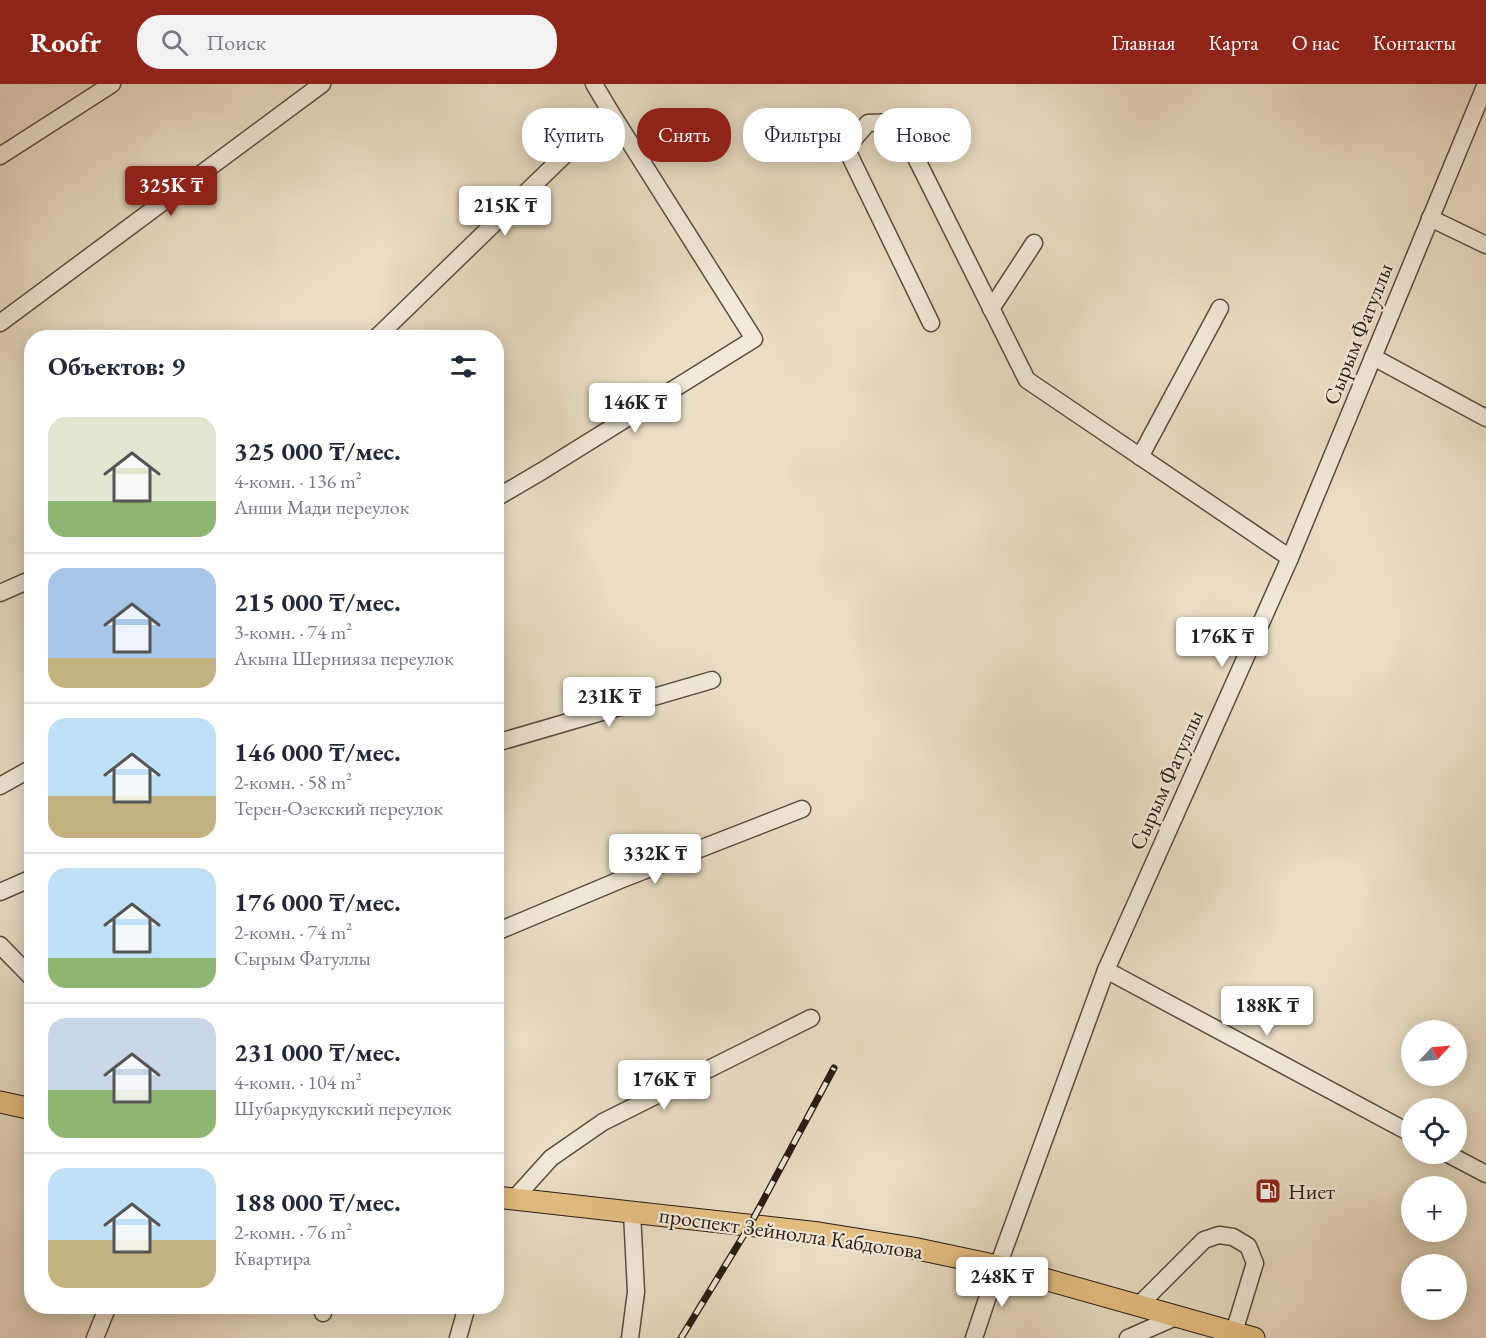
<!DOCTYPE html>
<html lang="ru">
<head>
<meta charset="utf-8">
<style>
	:root { --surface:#fff; --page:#f2f2f3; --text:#1f2937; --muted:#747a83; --line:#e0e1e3; --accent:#8f2418 }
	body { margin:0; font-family:"EB Garamond",serif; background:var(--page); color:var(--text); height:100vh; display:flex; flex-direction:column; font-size:22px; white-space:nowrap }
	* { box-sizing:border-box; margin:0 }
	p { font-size:20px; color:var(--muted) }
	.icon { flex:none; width:33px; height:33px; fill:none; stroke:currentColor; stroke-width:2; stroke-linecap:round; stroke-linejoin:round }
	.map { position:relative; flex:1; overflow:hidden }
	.sheet { position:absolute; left:24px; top:246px; width:480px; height:984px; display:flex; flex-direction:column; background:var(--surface); border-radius:24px; box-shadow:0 3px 15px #0003 }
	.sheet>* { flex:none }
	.top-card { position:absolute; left:522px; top:24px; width:570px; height:54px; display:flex; gap:12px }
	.needle { width:39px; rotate:64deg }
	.buttons { position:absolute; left:1401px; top:936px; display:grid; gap:12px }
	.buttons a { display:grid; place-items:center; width:66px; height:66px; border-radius:50%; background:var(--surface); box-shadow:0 3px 15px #0003; font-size:30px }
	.price { position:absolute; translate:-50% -51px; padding:0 14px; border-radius:6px; background:#fff; color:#222; font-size:20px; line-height:39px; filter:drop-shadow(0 2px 3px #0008) }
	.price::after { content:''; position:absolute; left:50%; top:36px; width:18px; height:14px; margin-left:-9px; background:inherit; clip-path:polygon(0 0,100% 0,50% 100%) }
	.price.active { background:var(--accent); color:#fff }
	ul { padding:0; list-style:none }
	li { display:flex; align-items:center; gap:18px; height:150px; padding:0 24px }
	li+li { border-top:2px solid var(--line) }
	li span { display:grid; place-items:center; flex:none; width:168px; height:120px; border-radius:18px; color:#555 }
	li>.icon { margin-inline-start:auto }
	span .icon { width:72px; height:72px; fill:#fffc; stroke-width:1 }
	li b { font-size:26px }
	h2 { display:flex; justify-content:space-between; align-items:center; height:72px; padding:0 24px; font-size:26px }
	.pill { padding:0 21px; border-radius:24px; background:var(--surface); box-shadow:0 3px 15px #0003; font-size:21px; line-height:54px }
	.pill.active { background:var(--accent); color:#fff }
	header { display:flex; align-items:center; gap:36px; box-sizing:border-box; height:84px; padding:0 30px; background:var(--accent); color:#fff }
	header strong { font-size:28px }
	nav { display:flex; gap:33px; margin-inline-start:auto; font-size:21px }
	.search { width:420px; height:54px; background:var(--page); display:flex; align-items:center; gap:15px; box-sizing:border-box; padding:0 21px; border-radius:24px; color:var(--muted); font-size:22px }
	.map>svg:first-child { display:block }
</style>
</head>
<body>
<header>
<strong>Roofr</strong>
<div class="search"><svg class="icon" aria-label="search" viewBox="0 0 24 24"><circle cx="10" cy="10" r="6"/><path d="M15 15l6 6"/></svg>Поиск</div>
<nav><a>Главная</a><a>Карта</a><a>О нас</a><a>Контакты</a></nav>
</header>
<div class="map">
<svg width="1486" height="1254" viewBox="0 0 1486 1254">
	<rect width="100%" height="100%" fill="#eadec5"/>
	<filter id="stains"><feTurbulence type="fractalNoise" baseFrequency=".00333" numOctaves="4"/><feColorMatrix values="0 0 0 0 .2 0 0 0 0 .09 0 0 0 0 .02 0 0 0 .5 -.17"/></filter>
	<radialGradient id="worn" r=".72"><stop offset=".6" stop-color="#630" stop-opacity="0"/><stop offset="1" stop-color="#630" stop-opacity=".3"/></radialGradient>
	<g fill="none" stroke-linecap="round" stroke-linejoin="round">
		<g stroke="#584c41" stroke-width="19">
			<g id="minor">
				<polyline points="0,72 112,0"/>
				<polyline points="1430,134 1486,161"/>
				<polyline points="991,225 1034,159"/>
				<polyline points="0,239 322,0"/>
				<polyline points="931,239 846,64 868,39 898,38 1027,296 1290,474"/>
				<polyline points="376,254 610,27"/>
				<polyline points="1373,273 1486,334"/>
				<polyline points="1140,373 1220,224"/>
				<polyline points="496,414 542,387 754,255 610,27 594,0"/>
				<polyline points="0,509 32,495"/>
				<polyline points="496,659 712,596"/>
				<polyline points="0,702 32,684"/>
				<polyline points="0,808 32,794"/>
				<polyline points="496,848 620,796 802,725"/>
				<polyline points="0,861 32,894"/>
				<polyline points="1106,886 1412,1050"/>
				<polyline points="1448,1070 1486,1090"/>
				<polyline points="514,1115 551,1074 603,1038 811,934"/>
				<polyline points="1139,1221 1204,1156 1219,1151 1233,1153 1248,1162 1255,1179 1234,1248"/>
				<polyline points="323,1229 324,1222"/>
				<polyline points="95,1254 108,1222"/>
				<polyline points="458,1254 467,1222"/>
				<polyline points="630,1254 636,1208 632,1128"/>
				<polyline points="974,1254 998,1182 1106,886 1290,474 1486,0"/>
				<polyline points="1128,1254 1178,1232"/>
			</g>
		</g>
		<g stroke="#281b15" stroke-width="23">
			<g id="major">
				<polyline points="0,1018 32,1025"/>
				<polyline points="496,1113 819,1149 913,1164 998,1182 1254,1254"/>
			</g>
		</g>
		<use href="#minor" stroke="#f1ead9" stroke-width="16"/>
		<use href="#major" stroke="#e5bf82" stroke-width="21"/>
		<g stroke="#281b15" stroke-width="7">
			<polyline id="rail" points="681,1254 750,1141 834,984"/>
		</g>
		<use href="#rail" stroke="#f1ead9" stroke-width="4.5" stroke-dasharray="14" stroke-linecap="butt"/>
	</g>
	<defs>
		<g id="fuel-square" transform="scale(1.35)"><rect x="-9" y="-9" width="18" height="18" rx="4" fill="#8f2418" stroke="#f1ead9"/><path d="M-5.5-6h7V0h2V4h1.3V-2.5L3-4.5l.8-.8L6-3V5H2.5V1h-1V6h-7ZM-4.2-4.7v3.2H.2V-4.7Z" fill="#fff"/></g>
	</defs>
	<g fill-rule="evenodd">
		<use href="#fuel-square" x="1268" y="1107"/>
	</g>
	<g text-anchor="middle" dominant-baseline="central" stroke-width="4.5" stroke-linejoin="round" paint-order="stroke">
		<g font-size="22" fill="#281b15" stroke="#f1ead9">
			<text transform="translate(1358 250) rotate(-68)">Сырым Фатуллы</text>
			<text transform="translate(1166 696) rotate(-66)">Сырым Фатуллы</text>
			<text transform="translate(791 1149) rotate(8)">проспект Зейнолла Кабдолова</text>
		</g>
		<g font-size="22" fill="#281b15" stroke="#f1ead9" text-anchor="start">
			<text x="1288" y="1107">Ниет</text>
		</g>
	</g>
	<rect width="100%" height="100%" filter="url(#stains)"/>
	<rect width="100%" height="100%" fill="url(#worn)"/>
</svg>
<div class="buttons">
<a><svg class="needle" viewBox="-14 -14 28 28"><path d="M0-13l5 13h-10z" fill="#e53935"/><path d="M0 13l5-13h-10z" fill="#747a83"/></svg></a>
<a><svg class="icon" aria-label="locate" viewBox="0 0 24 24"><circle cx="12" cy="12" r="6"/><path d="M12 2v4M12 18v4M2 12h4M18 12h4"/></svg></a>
<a>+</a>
<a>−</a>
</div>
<b class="price active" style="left:171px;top:133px">325K ₸</b>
<b class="price" style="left:505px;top:153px">215K ₸</b>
<b class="price" style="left:635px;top:350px">146K ₸</b>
<b class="price" style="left:1222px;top:584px">176K ₸</b>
<b class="price" style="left:609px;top:644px">231K ₸</b>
<b class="price" style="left:655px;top:801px">332K ₸</b>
<b class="price" style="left:1267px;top:953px">188K ₸</b>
<b class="price" style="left:664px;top:1027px">176K ₸</b>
<b class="price" style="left:1002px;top:1224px">248K ₸</b>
<div class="top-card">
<a class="pill">Купить</a>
<a class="pill active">Снять</a>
<a class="pill">Фильтры</a>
<a class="pill">Новое</a>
</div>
<section class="sheet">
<h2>Объектов: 9<svg class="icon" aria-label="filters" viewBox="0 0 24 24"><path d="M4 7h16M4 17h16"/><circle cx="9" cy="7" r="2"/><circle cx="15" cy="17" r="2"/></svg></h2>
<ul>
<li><span style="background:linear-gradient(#dfe7d0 70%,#8fb573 0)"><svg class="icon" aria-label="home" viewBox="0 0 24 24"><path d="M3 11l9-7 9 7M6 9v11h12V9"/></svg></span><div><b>325 000 ₸/мес.</b><p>4-комн. · 136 m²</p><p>Анши Мади переулок</p></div></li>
<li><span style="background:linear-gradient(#a9c7e8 75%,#c2b280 0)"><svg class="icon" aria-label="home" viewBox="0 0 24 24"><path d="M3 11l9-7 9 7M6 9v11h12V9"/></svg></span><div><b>215 000 ₸/мес.</b><p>3-комн. · 74 m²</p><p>Акына Шернияза переулок</p></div></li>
<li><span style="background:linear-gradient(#bfe0f5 65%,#c2b280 0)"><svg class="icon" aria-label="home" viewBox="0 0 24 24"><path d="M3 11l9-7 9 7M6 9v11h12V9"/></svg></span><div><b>146 000 ₸/мес.</b><p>2-комн. · 58 m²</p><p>Терен-Озекский переулок</p></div></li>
<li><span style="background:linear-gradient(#bfe0f5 75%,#8fb573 0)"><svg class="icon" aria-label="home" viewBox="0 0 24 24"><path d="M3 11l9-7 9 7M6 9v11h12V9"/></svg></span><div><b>176 000 ₸/мес.</b><p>2-комн. · 74 m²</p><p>Сырым Фатуллы</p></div></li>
<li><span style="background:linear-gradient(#c9d6e8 60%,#8fb573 0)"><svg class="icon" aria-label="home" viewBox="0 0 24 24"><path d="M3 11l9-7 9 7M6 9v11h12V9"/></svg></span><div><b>231 000 ₸/мес.</b><p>4-комн. · 104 m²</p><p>Шубаркудукский переулок</p></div></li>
<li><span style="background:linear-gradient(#bfe0f5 60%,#c2b280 0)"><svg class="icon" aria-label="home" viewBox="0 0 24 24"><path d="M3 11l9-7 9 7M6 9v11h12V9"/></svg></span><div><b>188 000 ₸/мес.</b><p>2-комн. · 76 m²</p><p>Квартира</p></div></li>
</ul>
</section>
</div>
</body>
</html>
